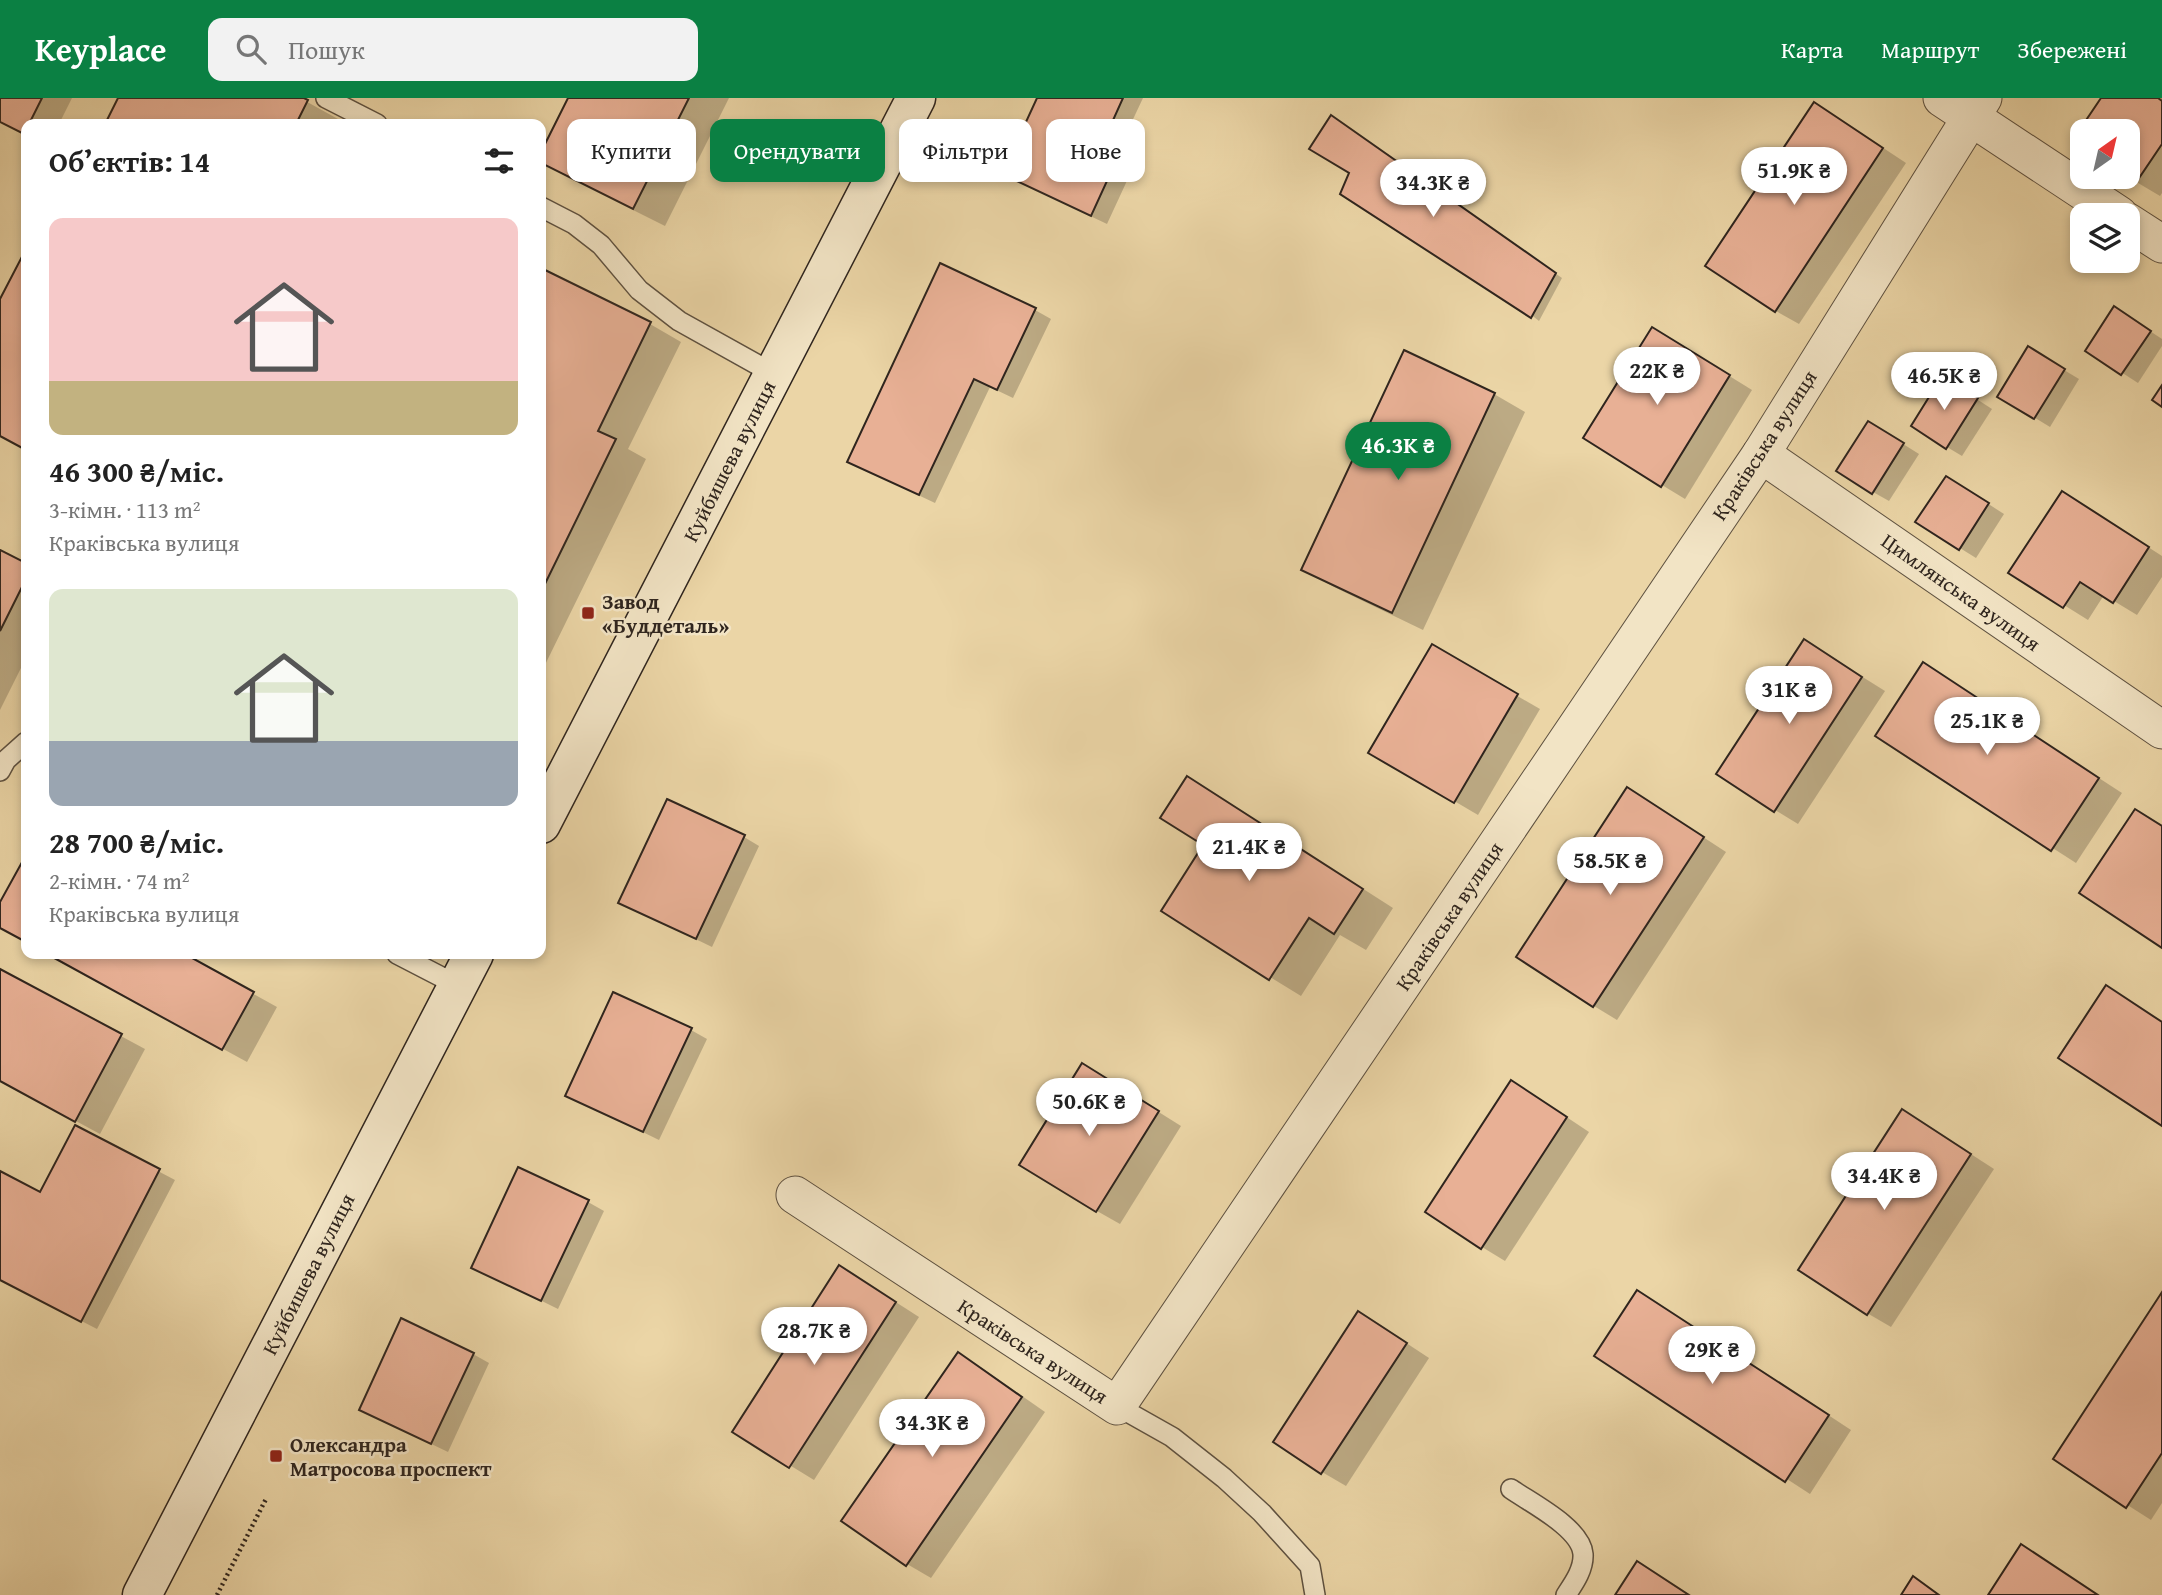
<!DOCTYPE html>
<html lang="uk">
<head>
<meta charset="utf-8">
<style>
	:root { --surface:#fff; --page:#f2f2f2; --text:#222; --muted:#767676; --accent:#0b8043 }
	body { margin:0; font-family:"Gentium Book Plus",serif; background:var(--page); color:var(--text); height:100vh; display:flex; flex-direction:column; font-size:26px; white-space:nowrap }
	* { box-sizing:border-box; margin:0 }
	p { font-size:23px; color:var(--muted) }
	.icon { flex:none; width:38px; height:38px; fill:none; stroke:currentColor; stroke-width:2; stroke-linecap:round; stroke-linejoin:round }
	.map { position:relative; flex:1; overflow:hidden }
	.details { position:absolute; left:21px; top:21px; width:525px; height:840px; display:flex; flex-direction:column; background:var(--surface); border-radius:14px; box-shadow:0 4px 10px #0003 }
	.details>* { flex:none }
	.guide { position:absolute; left:567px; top:21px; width:665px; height:63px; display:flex; gap:14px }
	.needle { width:46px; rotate:34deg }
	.controls { position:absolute; left:2070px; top:21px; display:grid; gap:14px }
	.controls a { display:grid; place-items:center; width:70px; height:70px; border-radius:14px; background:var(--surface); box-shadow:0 4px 10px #0003; font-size:35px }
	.price { position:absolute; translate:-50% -60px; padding:0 16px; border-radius:24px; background:#fff; color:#222; font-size:23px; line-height:46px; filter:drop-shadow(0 2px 4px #0008) }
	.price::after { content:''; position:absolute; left:50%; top:42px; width:21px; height:16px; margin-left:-10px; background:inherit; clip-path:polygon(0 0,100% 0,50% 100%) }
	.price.on { background:var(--accent); color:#fff }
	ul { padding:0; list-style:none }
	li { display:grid; align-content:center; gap:14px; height:371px; padding:0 28px }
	li span { display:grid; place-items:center; height:217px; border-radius:14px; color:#555 }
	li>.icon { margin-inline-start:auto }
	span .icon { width:126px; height:126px; fill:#fffc; stroke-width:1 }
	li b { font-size:30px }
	h2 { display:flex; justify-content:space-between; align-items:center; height:84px; padding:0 28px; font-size:30px }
	.tag { padding:0 24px; border-radius:14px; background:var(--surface); box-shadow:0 4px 10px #0003; font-size:24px; line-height:63px }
	.tag.on { background:var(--accent); color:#fff }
	header { display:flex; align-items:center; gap:42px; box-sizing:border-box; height:98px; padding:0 35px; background:var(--accent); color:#fff }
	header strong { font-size:33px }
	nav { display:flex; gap:38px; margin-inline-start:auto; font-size:24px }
	.search { width:490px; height:63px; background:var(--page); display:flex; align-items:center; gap:18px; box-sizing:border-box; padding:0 24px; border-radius:14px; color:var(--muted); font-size:26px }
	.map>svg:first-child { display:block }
</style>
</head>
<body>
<header>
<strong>Keyplace</strong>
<div class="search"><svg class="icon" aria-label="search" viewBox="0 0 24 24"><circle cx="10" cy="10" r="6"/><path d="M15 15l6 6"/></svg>Пошук</div>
<nav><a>Карта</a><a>Маршрут</a><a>Збережені</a></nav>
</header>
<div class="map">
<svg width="2162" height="1497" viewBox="0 0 2162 1497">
	<rect width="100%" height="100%" fill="#ebd5a6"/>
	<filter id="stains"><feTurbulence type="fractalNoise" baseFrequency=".00286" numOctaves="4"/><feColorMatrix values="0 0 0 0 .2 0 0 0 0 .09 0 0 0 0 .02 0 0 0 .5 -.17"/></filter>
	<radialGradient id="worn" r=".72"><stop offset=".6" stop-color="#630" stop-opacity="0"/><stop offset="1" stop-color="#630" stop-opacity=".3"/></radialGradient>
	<g fill="#0003">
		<polygon points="0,0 72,0 59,26 26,26 26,37 0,24"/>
		<polygon points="119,0 300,0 338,21 335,26 107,26"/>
		<polygon points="570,0 729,0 665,128 569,80 541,64 541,58"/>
		<polygon points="1039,0 1143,0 1120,49 1138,59 1107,126 1019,84"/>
		<polygon points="2104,0 2162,0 2162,95 2160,98 2128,79 2128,33 2082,33 2082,48 2075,43"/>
		<polygon points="1838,20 1906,65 1799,226 1776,213"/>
		<polygon points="1339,24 1562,180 1539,223 1351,74"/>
		<polygon points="26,154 26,352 0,338 0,205"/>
		<polygon points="541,172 650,226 681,244 628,351 646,361 541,575"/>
		<polygon points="1035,212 1051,221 1013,300 990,289 935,405 865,372"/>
		<polygon points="2130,220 2162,241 2162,248 2138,285 2087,252"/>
		<polygon points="1676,245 1752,292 1685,401 1662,387"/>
		<polygon points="2029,251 2079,281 2050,329 1999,298"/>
		<polygon points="1958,289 1992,311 1962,358 1947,349"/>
		<polygon points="1494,296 1525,314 1423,532 1334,489 1303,471"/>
		<polygon points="1884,334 1919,356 1889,403 1873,394"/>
		<polygon points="1962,389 2004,416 1976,460 1918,424"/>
		<polygon points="2086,409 2162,458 2162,479 2137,517 2104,497 2088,522 2011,474"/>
		<polygon points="0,454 26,467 26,560 0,612"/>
		<polygon points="1805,543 1885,593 1798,726 1775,712"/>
		<polygon points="1433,549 1540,611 1478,717 1371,654"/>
		<polygon points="1923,566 2122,695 2076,765 1877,637"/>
		<polygon points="1218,698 1393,810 1366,852 1340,837 1301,898 1163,813 1206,746"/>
		<polygon points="1651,705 1726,754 1617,922 1594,908"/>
		<polygon points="744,739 759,748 712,849 621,805"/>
		<polygon points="50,856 181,856 277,909 247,964"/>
		<polygon points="0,873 145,951 100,1036 0,982"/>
		<polygon points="691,932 707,941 659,1042 567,997"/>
		<polygon points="1106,981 1181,1028 1120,1126 1097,1113"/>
		<polygon points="1535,998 1589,1034 1505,1163 1482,1149"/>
		<polygon points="1926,1027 1994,1071 1891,1229 1867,1215"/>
		<polygon points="76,1030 175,1082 97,1231 0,1181 0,1075 41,1096"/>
		<polygon points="588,1104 604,1113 558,1211 473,1169"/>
		<polygon points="863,1183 919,1219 814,1382 734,1333"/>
		<polygon points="2162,1197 2162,1405 2151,1422 2055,1361"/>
		<polygon points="1662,1208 1851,1332 1810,1396 1596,1258"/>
		<polygon points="1382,1229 1429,1260 1346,1388 1322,1374"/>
		<polygon points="473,1256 489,1265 448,1354 377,1320"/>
		<polygon points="958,1256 982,1270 1045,1314 931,1480 907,1466"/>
	</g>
	<g fill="#e8b095" stroke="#2f251e" stroke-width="2">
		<polygon points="0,0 42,0 29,26 26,26 24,36 0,24"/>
		<polygon points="118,0 304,0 308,2 296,26 105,26"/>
		<polygon points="568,0 689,0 633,111 541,65 541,54"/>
		<polygon points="1037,0 1123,0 1105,40 1123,48 1091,118 1002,76"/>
		<polygon points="2101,0 2158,0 2162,3 2162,46 2135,86 2125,79 2128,79 2128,33 2082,33 2082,50 2072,43"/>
		<polygon points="1814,4 1883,50 1775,214 1705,168"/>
		<polygon points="1331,17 1556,175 1531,220 1340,96 1349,75 1309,51"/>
		<polygon points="26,151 26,352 0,338 0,201"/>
		<polygon points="940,165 1036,210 997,292 974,281 919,397 847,364"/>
		<polygon points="541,170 651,224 598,333 616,341 541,494"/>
		<polygon points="2114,208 2151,233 2121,277 2085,253"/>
		<polygon points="1652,229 1730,277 1661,389 1583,340"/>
		<polygon points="2028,248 2065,271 2034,321 1997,299"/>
		<polygon points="1404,252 1495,295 1392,515 1301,472"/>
		<polygon points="1942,278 1978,300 1946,351 1911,328"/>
		<polygon points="2162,287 2162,309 2152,302"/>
		<polygon points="1868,323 1904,345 1872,396 1836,373"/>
		<polygon points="1946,378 1989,405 1959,452 1915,424"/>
		<polygon points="2062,393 2149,449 2113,505 2080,484 2063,510 2008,475"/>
		<polygon points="0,452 26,465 26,481 0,533"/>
		<polygon points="1804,541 1862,579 1774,714 1716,676"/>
		<polygon points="1432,546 1518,596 1454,705 1368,655"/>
		<polygon points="1923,564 2099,680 2051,753 1875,638"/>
		<polygon points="1187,678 1363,791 1334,836 1309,820 1269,882 1161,813 1203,747 1160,720"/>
		<polygon points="1627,689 1704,739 1593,909 1516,859"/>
		<polygon points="667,701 745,737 696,841 618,805"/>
		<polygon points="2135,711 2162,728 2162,850 2079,795"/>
		<polygon points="26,757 26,844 0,830 0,804"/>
		<polygon points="47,856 185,856 254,894 222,952"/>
		<polygon points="0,871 122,936 75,1024 0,983"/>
		<polygon points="2106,887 2162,924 2162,1028 2058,960"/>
		<polygon points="613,894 692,930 643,1034 565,998"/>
		<polygon points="1082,965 1159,1013 1096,1114 1019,1067"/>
		<polygon points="1511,982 1567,1019 1481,1151 1425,1114"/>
		<polygon points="1902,1011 1971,1056 1867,1217 1798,1172"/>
		<polygon points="75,1027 160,1071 81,1224 0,1182 0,1073 40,1094"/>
		<polygon points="518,1069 589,1102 541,1203 471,1170"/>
		<polygon points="839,1167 896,1204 789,1370 732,1334"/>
		<polygon points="1637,1192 1829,1317 1785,1384 1594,1258"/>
		<polygon points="2162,1194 2162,1355 2126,1410 2053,1361"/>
		<polygon points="1358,1213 1407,1245 1321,1376 1273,1344"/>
		<polygon points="401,1220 474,1255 431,1346 359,1312"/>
		<polygon points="958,1254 1022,1299 906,1468 841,1423"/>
		<polygon points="2021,1446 2098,1497 1988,1497"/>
		<polygon points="1637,1463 1689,1497 1615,1497"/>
		<polygon points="1913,1478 1939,1497 1901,1497"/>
	</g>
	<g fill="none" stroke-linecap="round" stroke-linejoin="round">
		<g stroke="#5e5140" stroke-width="22">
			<g id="lane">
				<polyline points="326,0 377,26"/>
				<polyline points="541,109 574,126 601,147 639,192 679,223 774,276"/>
				<polyline points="0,673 6,662 26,644"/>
				<polyline points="397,856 457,887"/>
				<polyline points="1117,1308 1172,1339 1224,1380 1262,1415 1310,1468 1315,1497"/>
				<path d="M 1511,1391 C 1531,1405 1581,1430 1583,1456 C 1584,1471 1574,1485 1566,1497"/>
			</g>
		</g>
		<g stroke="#5e5140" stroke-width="39">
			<g id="street">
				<polyline points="1942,0 2119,117"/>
				<polyline points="2128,124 2162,146"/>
				<polyline points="1761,356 2162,632"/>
				<polyline points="795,1097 1117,1308 1761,356 1983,0"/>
			</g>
		</g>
		<g stroke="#2f251e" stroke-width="41">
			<g id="secondary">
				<polyline points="541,726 916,0"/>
				<polyline points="142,1497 474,856"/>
			</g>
		</g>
		<polyline stroke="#2f251e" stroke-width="4.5" stroke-dasharray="2 3.5" stroke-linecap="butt" points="217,1497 266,1401"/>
		<use href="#lane" stroke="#f2e4c5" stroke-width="19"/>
		<use href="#street" stroke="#f2e4c5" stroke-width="37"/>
		<use href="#secondary" stroke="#f2e4c5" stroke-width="38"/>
	</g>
	<g fill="#8f2418" stroke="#f2e4c5" stroke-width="2.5">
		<rect x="581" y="508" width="14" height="14" rx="3.5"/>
		<rect x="269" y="1351" width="14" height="14" rx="3.5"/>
	</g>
	<g text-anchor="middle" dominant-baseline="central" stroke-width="5" stroke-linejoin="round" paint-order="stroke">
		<g font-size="21" fill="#2f251e" stroke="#f2e4c5">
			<text transform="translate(1764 347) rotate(-57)">Краківська вулиця</text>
			<text transform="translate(729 363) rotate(-63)">Куйбишева вулиця</text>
			<text transform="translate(1961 494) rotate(35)">Цимлянська вулиця</text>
			<text transform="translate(1449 818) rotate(-56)">Краківська вулиця</text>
			<text transform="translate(308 1176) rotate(-63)">Куйбишева вулиця</text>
			<text transform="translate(1033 1253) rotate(33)">Краківська вулиця</text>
		</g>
		<g font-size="21" font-weight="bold" fill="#2f251e" stroke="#f2e4c5" text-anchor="start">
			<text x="602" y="503">Завод<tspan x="602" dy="24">«Буддеталь»</tspan></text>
			<text x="290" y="1346">Олександра<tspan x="290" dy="24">Матросова проспект</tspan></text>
		</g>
	</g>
	<rect width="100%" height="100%" filter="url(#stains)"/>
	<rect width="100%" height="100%" fill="url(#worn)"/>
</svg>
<div class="controls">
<a><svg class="needle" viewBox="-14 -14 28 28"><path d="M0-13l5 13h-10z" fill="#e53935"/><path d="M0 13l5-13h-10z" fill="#767676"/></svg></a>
<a><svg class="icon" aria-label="layers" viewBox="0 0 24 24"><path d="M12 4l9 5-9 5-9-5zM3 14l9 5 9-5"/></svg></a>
</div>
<b class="price" style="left:1794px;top:109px">51.9K ₴</b>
<b class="price" style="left:1433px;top:121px">34.3K ₴</b>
<b class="price" style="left:1657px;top:309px">22K ₴</b>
<b class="price" style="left:1944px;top:314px">46.5K ₴</b>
<b class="price on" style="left:1398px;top:384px">46.3K ₴</b>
<b class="price" style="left:1789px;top:628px">31K ₴</b>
<b class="price" style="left:1987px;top:659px">25.1K ₴</b>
<b class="price" style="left:1249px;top:785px">21.4K ₴</b>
<b class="price" style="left:1610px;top:799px">58.5K ₴</b>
<b class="price" style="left:1089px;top:1040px">50.6K ₴</b>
<b class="price" style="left:1884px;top:1114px">34.4K ₴</b>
<b class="price" style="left:814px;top:1269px">28.7K ₴</b>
<b class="price" style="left:1712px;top:1288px">29K ₴</b>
<b class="price" style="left:932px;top:1361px">34.3K ₴</b>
<div class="guide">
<a class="tag">Купити</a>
<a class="tag on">Орендувати</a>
<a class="tag">Фільтри</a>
<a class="tag">Нове</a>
</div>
<section class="details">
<h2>Об’єктів: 14<svg class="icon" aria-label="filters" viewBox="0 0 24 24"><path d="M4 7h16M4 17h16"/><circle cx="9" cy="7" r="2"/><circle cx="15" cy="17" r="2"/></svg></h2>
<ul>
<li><span style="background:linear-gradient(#f6c9c9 75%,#c2b280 0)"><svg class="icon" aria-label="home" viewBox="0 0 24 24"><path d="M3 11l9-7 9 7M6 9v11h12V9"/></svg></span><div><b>46 300 ₴/міс.</b><p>3-кімн. · 113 m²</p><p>Краківська вулиця</p></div></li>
<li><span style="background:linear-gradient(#dfe7d0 70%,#9aa5b1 0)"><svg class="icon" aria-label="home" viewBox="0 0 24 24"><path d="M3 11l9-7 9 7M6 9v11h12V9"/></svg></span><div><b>28 700 ₴/міс.</b><p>2-кімн. · 74 m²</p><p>Краківська вулиця</p></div></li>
</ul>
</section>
</div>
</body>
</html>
